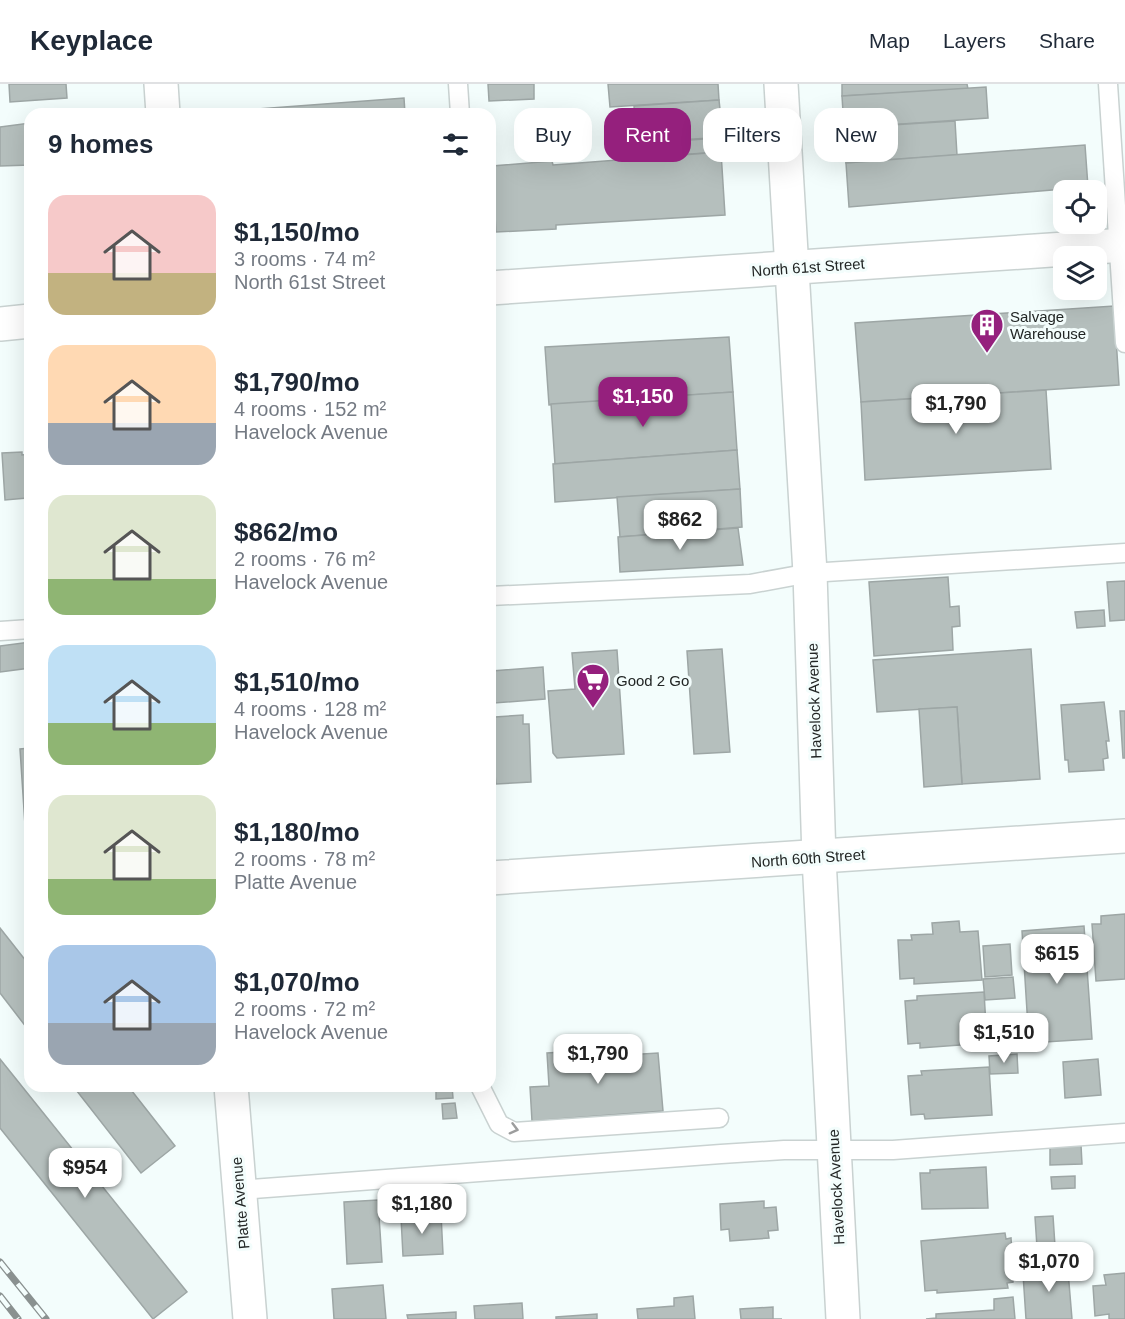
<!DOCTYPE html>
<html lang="en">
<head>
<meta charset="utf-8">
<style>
	:root { --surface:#fff; --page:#f2f2f3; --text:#1f2937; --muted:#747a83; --line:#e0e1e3; --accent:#95207d }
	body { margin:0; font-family:Helvetica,sans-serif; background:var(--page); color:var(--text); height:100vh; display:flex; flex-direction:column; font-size:22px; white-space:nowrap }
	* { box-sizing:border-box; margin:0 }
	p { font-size:20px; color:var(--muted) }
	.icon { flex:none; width:33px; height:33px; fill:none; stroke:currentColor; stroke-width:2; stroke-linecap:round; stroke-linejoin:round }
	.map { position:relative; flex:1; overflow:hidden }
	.side { position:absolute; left:24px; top:24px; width:472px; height:984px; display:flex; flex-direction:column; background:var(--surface); border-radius:18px; box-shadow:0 6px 24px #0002 }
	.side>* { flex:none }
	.banner { position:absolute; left:514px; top:24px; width:520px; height:54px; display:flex; gap:12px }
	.buttons { position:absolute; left:1053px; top:96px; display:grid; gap:12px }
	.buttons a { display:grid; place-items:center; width:54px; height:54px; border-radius:12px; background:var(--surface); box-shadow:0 6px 24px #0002; font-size:30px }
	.price { position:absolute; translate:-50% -51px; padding:0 14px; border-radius:12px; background:#fff; color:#222; font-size:20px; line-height:39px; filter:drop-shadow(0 2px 3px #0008) }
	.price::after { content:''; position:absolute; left:50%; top:36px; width:18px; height:14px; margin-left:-9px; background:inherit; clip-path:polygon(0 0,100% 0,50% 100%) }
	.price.selected { background:var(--accent); color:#fff }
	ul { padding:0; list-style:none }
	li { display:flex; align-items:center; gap:18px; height:150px; padding:0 24px }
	li span { display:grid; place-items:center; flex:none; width:168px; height:120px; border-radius:18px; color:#555 }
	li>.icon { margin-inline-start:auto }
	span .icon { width:72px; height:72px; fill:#fffc; stroke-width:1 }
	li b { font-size:26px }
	h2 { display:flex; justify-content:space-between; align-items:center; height:72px; padding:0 24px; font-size:26px }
	.pill { padding:0 21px; border-radius:18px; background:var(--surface); box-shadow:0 6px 24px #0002; font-size:21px; line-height:54px }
	.pill.selected { background:var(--accent); color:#fff }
	header { display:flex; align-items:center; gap:36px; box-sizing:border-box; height:84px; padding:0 30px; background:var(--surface); border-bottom:2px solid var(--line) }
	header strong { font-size:28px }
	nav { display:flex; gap:33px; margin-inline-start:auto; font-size:21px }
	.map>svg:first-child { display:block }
</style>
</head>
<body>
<header>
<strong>Keyplace</strong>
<nav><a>Map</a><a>Layers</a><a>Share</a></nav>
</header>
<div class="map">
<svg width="1125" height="1235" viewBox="0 0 1125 1235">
	<rect width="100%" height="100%" fill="#f3fdfc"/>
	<g fill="#b5bfbd" stroke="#9da6a5" stroke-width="1.5">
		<polygon points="9,0 66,0 67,14 10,18"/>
		<polygon points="488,0 534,0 534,15 489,17"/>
		<polygon points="608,0 718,0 719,16 610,23"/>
		<polygon points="842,0 967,0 968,5 842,12"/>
		<polygon points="986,3 988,34 844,44 842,12"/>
		<polygon points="404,14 405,30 230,30 230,27"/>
		<polygon points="719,16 723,53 637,59 634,22"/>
		<polygon points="955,37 957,71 846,79 844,44"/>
		<polygon points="30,39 30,81 0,82 0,43"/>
		<polygon points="718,54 719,68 635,74 634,60"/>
		<polygon points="1085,61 1088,103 849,123 846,79"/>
		<polygon points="721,68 725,131 556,141 556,145 496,148 492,82 552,77 553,81"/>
		<polygon points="1114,222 1119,301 861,318 855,239"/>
		<polygon points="729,253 733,308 549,321 545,263"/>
		<polygon points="1046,306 1051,385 865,396 861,318"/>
		<polygon points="733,308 737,366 555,380 551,320"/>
		<polygon points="737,366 740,405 555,418 553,380"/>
		<polygon points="22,368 22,371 30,370 30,410 27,411 27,414 5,416 2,369"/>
		<polygon points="740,405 742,443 620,453 617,413"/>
		<polygon points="738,444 743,481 620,488 618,453"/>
		<polygon points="948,493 950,523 959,522 960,542 952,543 953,566 874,572 869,498"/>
		<polygon points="1125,497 1125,536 1110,537 1107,498"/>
		<polygon points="1104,526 1105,542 1077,544 1075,528"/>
		<polygon points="493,533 495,550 490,551 490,534"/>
		<polygon points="30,558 30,584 0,588 0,562"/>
		<polygon points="722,565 730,668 694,670 687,567"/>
		<polygon points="1031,565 1040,695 962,700 957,623 877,628 873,576"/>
		<polygon points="617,566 624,670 557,674 553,669 548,607 575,605 572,569"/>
		<polygon points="543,583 545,615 494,619 492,587"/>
		<polygon points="1104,618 1109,657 1106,657 1108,674 1103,675 1104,686 1069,688 1068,676 1065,676 1061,621"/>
		<polygon points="957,623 962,700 924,703 919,625"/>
		<polygon points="1120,627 1125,627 1125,674 1123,674"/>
		<polygon points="523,631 523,640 529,640 531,698 496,700 490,642 495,642 495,633"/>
		<polygon points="30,664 30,740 25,741 20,665"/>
		<polygon points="1125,830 1125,895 1096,897 1092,840 1101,840 1101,832"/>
		<polygon points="959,837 960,848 978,847 982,896 914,900 914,894 900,895 898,856 912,856 911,851 933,850 932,839"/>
		<polygon points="1084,842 1092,955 1029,959 1022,847"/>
		<polygon points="0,844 30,882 30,948 0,909"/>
		<polygon points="1010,860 1012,891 985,893 983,862"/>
		<polygon points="1013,893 1015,914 985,916 983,895"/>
		<polygon points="984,908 987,959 920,964 920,959 908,960 905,917 917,916 917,912"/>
		<polygon points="625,964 626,971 658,969 663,1027 532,1037 530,1003 549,1002 547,969"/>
		<polygon points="1017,970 1018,989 990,990 989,972"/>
		<polygon points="0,975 187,1208 153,1235 0,1044"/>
		<polygon points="1098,975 1101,1011 1065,1014 1063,978"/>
		<polygon points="989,983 992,1031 925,1035 924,1030 911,1031 908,992 922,991 921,987"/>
		<polygon points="73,1002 128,1002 175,1062 141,1089"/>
		<polygon points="436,1002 452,1002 453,1014 436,1015"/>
		<polygon points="455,1019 457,1034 443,1035 442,1020"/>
		<polygon points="1081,1061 1082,1080 1050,1081 1050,1063"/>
		<polygon points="986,1083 988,1124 922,1125 920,1089 930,1089 930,1086"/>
		<polygon points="1075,1092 1075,1104 1052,1105 1051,1093"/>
		<polygon points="378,1116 382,1178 347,1180 344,1118"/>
		<polygon points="764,1117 764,1124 776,1123 778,1146 768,1147 769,1154 730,1157 729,1145 721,1146 720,1120"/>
		<polygon points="441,1130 443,1170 403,1172 401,1133"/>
		<polygon points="1053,1132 1055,1162 1037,1163 1035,1133"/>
		<polygon points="1005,1149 1006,1155 1011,1154 1012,1168 1006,1168 1007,1186 1013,1186 1013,1198 1007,1199 1008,1204 937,1209 937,1206 925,1207 921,1157"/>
		<polygon points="1067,1175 1072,1235 1026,1235 1023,1190 1047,1188 1046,1176"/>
		<polygon points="1125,1189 1125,1235 1109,1235 1109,1230 1095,1232 1093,1202 1106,1201 1104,1191"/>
		<polygon points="383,1201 386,1235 334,1235 332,1205"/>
		<polygon points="693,1212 695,1235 638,1235 637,1225 674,1222 674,1214"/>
		<polygon points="1013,1213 1015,1235 926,1235 936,1234 936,1230 994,1226 994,1215"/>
		<polygon points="522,1219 523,1235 475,1235 474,1222"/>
		<polygon points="773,1223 773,1235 782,1235 741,1235 740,1225"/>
		<polygon points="456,1228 456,1235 408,1235 407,1231"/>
		<polygon points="597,1230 597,1235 556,1235 556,1233"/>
	</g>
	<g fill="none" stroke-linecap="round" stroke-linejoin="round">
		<g stroke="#c9d2d1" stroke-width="21">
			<g id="service">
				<polyline points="458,0 460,30"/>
				<polyline points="1108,0 1125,259"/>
				<polyline points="490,512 750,500 810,489 1125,469"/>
				<polyline points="0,547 30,545"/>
				<polyline points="480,1002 499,1040 514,1048 719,1034"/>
				<polyline points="239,1106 721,1070 784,1066 893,1066 1125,1049"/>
			</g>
		</g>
		<g stroke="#c9d2d1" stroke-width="36">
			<g id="minor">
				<polyline points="161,0 163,30"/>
				<polyline points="490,204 1125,161"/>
				<polyline points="0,240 30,237"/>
				<polyline points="490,794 1125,752"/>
				<polyline points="231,1002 250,1235"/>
			</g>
		</g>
		<g stroke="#c9d2d1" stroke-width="36">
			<polyline id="secondary" points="781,0 810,489 819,774 843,1235"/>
		</g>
		<use href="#service" stroke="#fff" stroke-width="18"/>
		<use href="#minor" stroke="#fff" stroke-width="33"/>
		<use href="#secondary" stroke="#fff" stroke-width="33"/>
		<g stroke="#8a9190" stroke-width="7">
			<g id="rail">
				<polyline points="0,1178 46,1235"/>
				<polyline points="0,1212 18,1235"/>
			</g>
		</g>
		<use href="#rail" stroke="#f3fdfc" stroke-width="4.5" stroke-dasharray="14" stroke-linecap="butt"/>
	</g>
	<defs><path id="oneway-chevron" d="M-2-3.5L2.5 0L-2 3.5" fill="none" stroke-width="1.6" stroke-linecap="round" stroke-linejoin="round" transform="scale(1.5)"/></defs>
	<use stroke="#9c9d9d" href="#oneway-chevron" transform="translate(514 1045) rotate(15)"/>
	<defs>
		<g id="building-pin" transform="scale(1.725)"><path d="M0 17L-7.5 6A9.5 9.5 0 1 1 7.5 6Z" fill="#95207d" stroke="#f3fdfc"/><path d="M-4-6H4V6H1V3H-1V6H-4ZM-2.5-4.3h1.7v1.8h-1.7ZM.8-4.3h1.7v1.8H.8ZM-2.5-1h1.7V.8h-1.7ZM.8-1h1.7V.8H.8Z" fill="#fff"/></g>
		<g id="supermarket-pin" transform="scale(1.725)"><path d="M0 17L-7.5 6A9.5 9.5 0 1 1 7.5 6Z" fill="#95207d" stroke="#f3fdfc"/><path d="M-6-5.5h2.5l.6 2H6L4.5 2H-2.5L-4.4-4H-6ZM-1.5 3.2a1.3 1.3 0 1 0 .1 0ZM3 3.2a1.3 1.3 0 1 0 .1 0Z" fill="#fff"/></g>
	</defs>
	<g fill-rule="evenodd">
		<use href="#building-pin" x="987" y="241"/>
		<use href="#supermarket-pin" x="593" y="596"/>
	</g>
	<g text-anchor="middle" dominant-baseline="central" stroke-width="6" stroke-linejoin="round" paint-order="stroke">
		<g font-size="15" fill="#222625" stroke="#f3fdfc">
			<text transform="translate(808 183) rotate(-4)">North 61st Street</text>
			<text transform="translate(814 617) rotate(-92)">Havelock Avenue</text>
			<text transform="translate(808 774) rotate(-4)">North 60th Street</text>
			<text transform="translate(836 1103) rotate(-93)">Havelock Avenue</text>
			<text transform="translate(240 1119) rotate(-95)">Platte Avenue</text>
		</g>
		<g font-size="15" fill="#222625" stroke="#f3fdfc" text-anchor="start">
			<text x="1010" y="232">Salvage<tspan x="1010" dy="17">Warehouse</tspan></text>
			<text x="616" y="596">Good 2 Go</text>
		</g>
	</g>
</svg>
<div class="buttons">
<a><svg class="icon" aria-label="locate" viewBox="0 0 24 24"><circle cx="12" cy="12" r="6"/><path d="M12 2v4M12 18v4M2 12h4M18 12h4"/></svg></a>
<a><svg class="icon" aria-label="layers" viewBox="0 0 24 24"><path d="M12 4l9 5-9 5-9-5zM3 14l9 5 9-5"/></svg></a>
</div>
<b class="price selected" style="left:643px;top:344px">$1,150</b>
<b class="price" style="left:956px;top:351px">$1,790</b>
<b class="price" style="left:680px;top:467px">$862</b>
<b class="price" style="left:1057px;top:901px">$615</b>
<b class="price" style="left:1004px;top:980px">$1,510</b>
<b class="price" style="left:598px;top:1001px">$1,790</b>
<b class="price" style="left:85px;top:1115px">$954</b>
<b class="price" style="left:422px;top:1151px">$1,180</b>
<b class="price" style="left:1049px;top:1209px">$1,070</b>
<div class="banner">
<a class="pill">Buy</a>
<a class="pill selected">Rent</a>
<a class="pill">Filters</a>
<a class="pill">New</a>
</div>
<section class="side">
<h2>9 homes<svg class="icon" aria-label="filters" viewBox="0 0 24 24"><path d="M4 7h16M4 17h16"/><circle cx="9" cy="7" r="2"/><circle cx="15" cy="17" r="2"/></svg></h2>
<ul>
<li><span style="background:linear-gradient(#f6c9c9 65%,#c2b280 0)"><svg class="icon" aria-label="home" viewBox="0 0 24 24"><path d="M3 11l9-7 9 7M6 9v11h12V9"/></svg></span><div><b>$1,150/mo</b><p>3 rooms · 74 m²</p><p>North 61st Street</p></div></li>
<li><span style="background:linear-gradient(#ffd9b3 65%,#9aa5b1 0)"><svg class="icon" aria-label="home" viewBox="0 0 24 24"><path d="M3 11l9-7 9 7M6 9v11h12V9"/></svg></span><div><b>$1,790/mo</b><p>4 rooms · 152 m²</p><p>Havelock Avenue</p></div></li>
<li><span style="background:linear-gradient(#dfe7d0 70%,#8fb573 0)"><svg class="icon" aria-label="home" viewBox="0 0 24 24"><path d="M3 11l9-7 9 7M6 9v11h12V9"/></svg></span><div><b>$862/mo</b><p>2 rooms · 76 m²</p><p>Havelock Avenue</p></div></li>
<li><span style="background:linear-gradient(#bfe0f5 65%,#8fb573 0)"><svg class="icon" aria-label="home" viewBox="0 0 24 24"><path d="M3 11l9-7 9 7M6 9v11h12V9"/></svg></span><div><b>$1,510/mo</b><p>4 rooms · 128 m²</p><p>Havelock Avenue</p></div></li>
<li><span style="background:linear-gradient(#dfe7d0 70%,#8fb573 0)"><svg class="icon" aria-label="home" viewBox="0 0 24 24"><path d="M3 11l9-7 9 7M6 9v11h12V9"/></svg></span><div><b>$1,180/mo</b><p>2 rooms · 78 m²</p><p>Platte Avenue</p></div></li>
<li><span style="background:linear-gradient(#a9c7e8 65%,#9aa5b1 0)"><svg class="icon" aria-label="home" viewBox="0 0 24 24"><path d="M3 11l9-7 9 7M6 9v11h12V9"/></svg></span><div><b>$1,070/mo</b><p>2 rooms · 72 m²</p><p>Havelock Avenue</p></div></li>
</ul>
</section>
</div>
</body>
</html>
